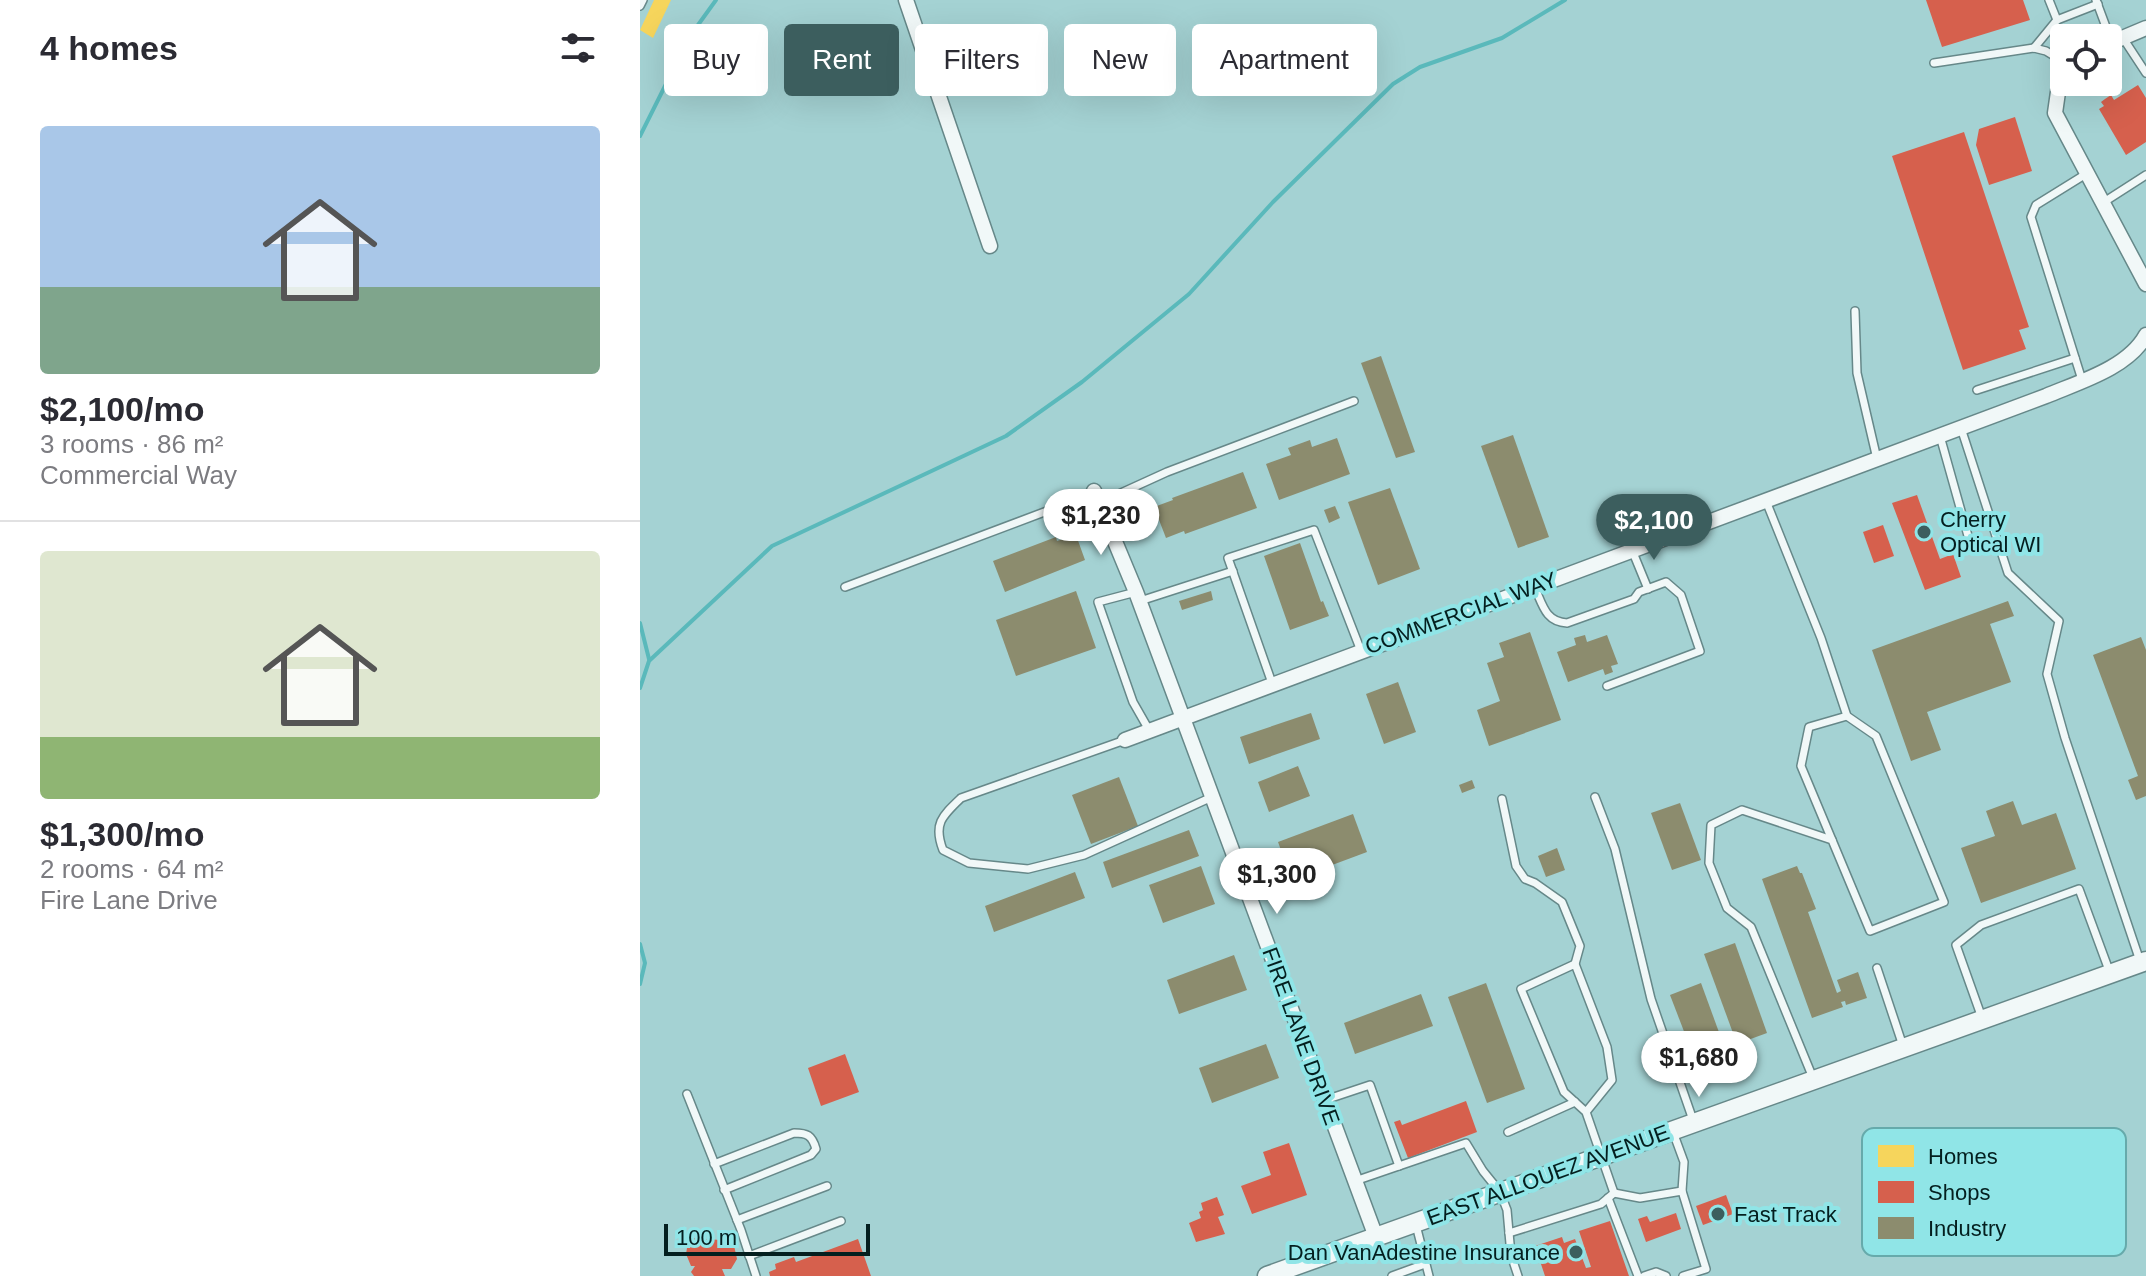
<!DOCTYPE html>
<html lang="en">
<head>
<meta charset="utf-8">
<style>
	:root { --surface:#fff; --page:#f2f2f3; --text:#2b2b33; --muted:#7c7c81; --line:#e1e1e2; --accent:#3c5e5e }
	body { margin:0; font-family:Arial,sans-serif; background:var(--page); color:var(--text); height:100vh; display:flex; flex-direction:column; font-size:30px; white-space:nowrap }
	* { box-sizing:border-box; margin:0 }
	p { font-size:26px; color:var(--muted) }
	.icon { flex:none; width:44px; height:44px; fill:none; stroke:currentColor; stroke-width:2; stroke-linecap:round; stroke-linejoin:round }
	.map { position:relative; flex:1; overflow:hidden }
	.drawer { display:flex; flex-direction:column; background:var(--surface); width:640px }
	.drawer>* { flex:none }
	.hud { position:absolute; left:24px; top:24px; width:760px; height:72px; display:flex; gap:16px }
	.tools { position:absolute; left:1410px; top:24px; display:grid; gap:16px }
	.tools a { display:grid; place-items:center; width:72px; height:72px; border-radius:8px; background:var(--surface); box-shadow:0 8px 32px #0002; font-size:40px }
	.scale { position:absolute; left:24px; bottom:20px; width:206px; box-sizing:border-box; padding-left:8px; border:4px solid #041f1f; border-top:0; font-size:22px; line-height:28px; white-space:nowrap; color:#041f1f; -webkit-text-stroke:6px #90e5e7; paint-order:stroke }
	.price { position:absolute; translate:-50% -68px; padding:0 18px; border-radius:28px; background:#fff; color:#222; font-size:26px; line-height:52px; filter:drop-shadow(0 2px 4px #0008) }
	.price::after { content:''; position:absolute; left:50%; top:48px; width:24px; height:18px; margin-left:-12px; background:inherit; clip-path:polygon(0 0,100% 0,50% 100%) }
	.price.selected { background:var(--accent); color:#fff }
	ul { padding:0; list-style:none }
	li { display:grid; align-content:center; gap:16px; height:424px; padding:0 40px }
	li+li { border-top:2px solid var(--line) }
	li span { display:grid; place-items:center; height:248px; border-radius:8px; color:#555 }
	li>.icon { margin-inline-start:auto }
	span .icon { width:144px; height:144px; fill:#fffc; stroke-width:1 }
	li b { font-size:34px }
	h2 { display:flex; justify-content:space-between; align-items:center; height:96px; padding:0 40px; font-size:34px }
	.tag { padding:0 28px; border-radius:8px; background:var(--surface); box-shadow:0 8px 32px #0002; font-size:28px; line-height:72px }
	.tag.selected { background:var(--accent); color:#fff }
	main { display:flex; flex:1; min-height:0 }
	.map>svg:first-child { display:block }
</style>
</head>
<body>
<main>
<section class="drawer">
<h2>4 homes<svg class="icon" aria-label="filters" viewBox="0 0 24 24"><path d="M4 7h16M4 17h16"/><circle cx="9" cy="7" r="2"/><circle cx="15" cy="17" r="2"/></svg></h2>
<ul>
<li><span style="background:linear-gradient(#a9c7e8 65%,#7fa58c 0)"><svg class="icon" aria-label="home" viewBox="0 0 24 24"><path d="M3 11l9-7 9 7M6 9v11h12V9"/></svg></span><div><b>$2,100/mo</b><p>3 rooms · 86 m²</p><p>Commercial Way</p></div></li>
<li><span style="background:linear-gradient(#dfe7d0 75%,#8fb573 0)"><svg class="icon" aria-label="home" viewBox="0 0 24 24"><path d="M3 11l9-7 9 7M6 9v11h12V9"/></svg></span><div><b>$1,300/mo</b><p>2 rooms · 64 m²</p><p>Fire Lane Drive</p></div></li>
</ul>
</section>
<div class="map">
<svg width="1506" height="1276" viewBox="0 0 1506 1276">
	<rect width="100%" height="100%" fill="#a4d2d3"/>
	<polygon fill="#f6d55c" points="14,0 31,0 13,38 0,30"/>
	<g fill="#d6604d">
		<polygon points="1286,0 1383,0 1390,20 1302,47"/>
		<polygon points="1498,85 1506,98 1506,142 1486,155 1459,109 1464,106 1461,102 1465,99 1471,95 1474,100"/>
		<polygon points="1375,117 1392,171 1349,185 1336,145 1339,129"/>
		<polygon points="1324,132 1389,327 1379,330 1386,349 1323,370 1252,156"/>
		<polygon points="1277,495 1300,559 1313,554 1321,577 1285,590 1252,503"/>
		<polygon points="1243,525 1254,556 1234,563 1223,532"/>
		<polygon points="205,1054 219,1092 181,1106 168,1068"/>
		<polygon points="826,1101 837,1132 768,1158 754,1122 760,1120 762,1125"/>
		<polygon points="649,1143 667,1195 612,1214 601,1186 631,1175 623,1152"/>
		<polygon points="1086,1195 1093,1214 1063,1225 1056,1206"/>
		<polygon points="577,1197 584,1215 578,1217 585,1234 556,1242 549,1223 561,1218 559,1212 563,1210 561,1203"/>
		<polygon points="1036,1213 1041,1229 1006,1242 998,1219 1007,1216 1010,1222"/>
		<polygon points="970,1221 989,1276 905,1276 895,1246 922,1237 924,1243 935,1239 946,1268 951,1267 939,1231"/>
		<polygon points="54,1238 93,1241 97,1259 91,1269 82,1269 85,1276 54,1276 51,1272 55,1266 51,1266 46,1254 47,1248"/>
		<polygon points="218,1239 231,1276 130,1276 129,1272 136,1269 135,1264 154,1257 156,1262"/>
	</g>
	<g fill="#8c8c6e">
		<polygon points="741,356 775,452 756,458 721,363"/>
		<polygon points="873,435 909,537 878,548 841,446"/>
		<polygon points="697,438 710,474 639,500 626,464 651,455 648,448 670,440 672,447"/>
		<polygon points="603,472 617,508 545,534 544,531 526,538 514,507 533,500 532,498"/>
		<polygon points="750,488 780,569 738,585 708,502"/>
		<polygon points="695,506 700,518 689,523 684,510"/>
		<polygon points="436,535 445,560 365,592 353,561 416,537 417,541"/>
		<polygon points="660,543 681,602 683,601 689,616 650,630 624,556"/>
		<polygon points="436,591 456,648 376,676 356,620"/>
		<polygon points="571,591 573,600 542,610 539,601"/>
		<polygon points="1368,601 1374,616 1350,624 1371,682 1287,712 1301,750 1271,761 1232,650"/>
		<polygon points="890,632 921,720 849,746 837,710 860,701 847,663 864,657 859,643"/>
		<polygon points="945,635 947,642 967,635 978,664 971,666 973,672 965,675 963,669 928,682 917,652 936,645 934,638"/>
		<polygon points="1501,637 1506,650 1506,796 1496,800 1488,780 1498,776 1453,655"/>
		<polygon points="758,682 776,732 744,744 726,694"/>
		<polygon points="671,713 680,739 609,764 600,737"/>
		<polygon points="658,766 670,796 629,812 618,782"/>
		<polygon points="479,777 498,826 451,844 432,795"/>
		<polygon points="832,780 835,788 822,793 819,785"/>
		<polygon points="1373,801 1382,825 1416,813 1436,869 1341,903 1321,848 1355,836 1346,811"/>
		<polygon points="1040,803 1061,860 1032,870 1011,813"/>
		<polygon points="713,814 727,852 652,880 638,842"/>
		<polygon points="549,830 559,856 472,888 463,862"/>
		<polygon points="917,848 925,870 906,877 898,856"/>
		<polygon points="561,866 575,904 523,923 509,885"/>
		<polygon points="1157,866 1160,873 1162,873 1176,909 1168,912 1197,993 1201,991 1197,980 1218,972 1227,998 1206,1005 1205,1001 1201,1002 1203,1007 1172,1018 1122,879"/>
		<polygon points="435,872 445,898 354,932 345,906"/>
		<polygon points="1095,943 1127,1033 1097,1044 1064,954"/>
		<polygon points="594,955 607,990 539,1014 527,980"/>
		<polygon points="846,983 885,1089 847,1103 808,997"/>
		<polygon points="1061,983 1080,1035 1050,1047 1030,995"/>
		<polygon points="781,994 793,1026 715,1054 704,1023"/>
		<polygon points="626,1044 639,1078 572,1103 559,1068"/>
	</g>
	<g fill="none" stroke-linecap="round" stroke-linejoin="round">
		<g stroke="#5ab9bb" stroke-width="4">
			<polyline points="0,136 50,36 76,0"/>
			<polyline points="0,623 9,659"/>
			<polyline points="0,688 9,661 132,546 366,436 442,382 549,294 633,202 753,84 780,67 862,38 925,0"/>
			<polyline points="0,944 5,963 0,984"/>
		</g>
		<g stroke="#668889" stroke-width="10">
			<g id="service">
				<polyline points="1409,0 1417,20 1458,4"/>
				<polyline points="1456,0 1472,43"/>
				<polyline points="0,6 3,0"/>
				<polyline points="1483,38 1506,73"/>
				<polyline points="1394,48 1417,20"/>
				<polyline points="1294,63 1394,48 1406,51 1424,62"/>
				<polyline points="1464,202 1506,175"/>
				<polyline points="1215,311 1217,373 1237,459"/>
				<polyline points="1442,380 1391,217 1396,205 1446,174"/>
				<polyline points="1337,390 1435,358"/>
				<polyline points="1321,428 1368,573 1419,621 1407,674 1425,738 1500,961"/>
				<polyline points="1300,436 1330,543"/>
				<polyline points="1126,501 1181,638 1207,716 1236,736 1304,902 1230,931 1192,840 1102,810 1071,825 1069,863 1087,908 1111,927 1173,1078"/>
				<polyline points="992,550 1008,589"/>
				<polyline points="205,587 407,511 459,503 527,472 714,401"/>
				<path d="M 895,588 C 903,606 906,622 927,623 L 994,599 L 999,592 L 1026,582 L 1041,595 L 1060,651 L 967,686"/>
				<polyline points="496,592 458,602 493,702 509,730"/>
				<polyline points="500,601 593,571"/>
				<polyline points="632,683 588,558 674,530 721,651"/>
				<path d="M 485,740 L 321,798 C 302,816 293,824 303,850 L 329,863 L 388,869 L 444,855 L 572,797"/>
				<polyline points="955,797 975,849 1011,999 1053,1120"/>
				<polyline points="862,799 876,866 885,879 895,883 922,902 940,946 935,964"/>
				<polyline points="1192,840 1161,766 1169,727 1207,716"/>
				<polyline points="1237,968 1263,1046"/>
				<polyline points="1342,1018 1316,945 1341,925 1439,889 1470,973"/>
				<polyline points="47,1094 101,1230 116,1276"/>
				<polyline points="685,1100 730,1085 759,1166"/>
				<polyline points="868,1132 935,1102"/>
				<polyline points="1033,1132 1044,1162 1042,1191 1066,1269 1043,1276"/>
				<path d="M 74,1164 L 154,1133 C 167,1133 172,1135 176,1149 L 171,1155 L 84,1190"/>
				<polyline points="715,1181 826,1143 843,1171 860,1192 867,1210 871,1255 878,1276"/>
				<polyline points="974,1193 1000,1198 1042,1191"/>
				<polyline points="968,1198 998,1276"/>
				<polyline points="97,1220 187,1186"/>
				<polyline points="776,1225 789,1276"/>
				<polyline points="869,1233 961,1204 974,1193 946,1112 972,1080 967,1047 935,964 881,989 924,1092 946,1112"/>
				<polyline points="109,1256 201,1221"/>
				<polyline points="752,1276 785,1264"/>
				<polyline points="1004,1276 1016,1272 1026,1276"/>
			</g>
		</g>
		<g stroke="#668889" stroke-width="17">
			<g id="minor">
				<polyline points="266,0 350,246"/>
				<polyline points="1468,44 1506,28"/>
				<polyline points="1424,79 1419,85 1415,113 1506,284"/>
				<polyline points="454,491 496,592 736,1237"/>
				<path d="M 485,740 L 1406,396 C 1439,382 1488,368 1506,335"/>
			</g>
		</g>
		<g stroke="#668889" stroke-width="21">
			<polyline id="tertiary" points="627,1276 1506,961"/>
		</g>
		<use href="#service" stroke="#f1f8f8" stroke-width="7"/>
		<use href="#minor" stroke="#f1f8f8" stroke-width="14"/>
		<use href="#tertiary" stroke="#f1f8f8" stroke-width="18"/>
	</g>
	<g fill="#3c5e5e" stroke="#90e5e7" stroke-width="3">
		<circle cx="1284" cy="532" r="8"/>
		<circle cx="1078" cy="1214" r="8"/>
		<circle cx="936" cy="1252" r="8"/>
	</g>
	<g text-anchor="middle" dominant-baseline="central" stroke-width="8" stroke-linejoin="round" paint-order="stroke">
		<g font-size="22" fill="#041f1f" stroke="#90e5e7" text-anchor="start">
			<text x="1300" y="519">Cherry<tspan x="1300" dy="25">Optical WI</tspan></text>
			<text x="1094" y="1214">Fast Track</text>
			<text x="920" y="1252" text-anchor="end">Dan VanAdestine Insurance</text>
		</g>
		<g font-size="22" fill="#041f1f" stroke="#90e5e7">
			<text transform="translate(821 613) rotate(-20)">COMMERCIAL WAY</text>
			<text transform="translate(661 1036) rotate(70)">FIRE LANE DRIVE</text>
			<text transform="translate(908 1175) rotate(-20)">EAST ALLOUEZ AVENUE</text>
		</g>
	</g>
	<rect x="1222" y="1128" width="264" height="128" rx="12" fill="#90e5e7" stroke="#66aaab" stroke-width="2"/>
	<rect x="1238" y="1145" width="36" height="22" fill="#f6d55c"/>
	<rect x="1238" y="1181" width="36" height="22" fill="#d6604d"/>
	<rect x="1238" y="1217" width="36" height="22" fill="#8c8c6e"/>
	<g font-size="22" fill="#041f1f">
		<text x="1288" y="1164">Homes</text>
		<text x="1288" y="1200">Shops</text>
		<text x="1288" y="1236">Industry</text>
	</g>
</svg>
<div class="tools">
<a><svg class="icon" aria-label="locate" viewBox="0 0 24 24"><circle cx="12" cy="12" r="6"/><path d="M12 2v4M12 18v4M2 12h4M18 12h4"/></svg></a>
</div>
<div class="scale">100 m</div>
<b class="price" style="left:461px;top:557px">$1,230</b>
<b class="price selected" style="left:1014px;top:562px">$2,100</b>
<b class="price" style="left:637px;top:916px">$1,300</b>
<b class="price" style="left:1059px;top:1099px">$1,680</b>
<div class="hud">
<a class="tag">Buy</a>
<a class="tag selected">Rent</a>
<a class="tag">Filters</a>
<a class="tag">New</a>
<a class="tag">Apartment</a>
</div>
</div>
</main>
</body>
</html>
